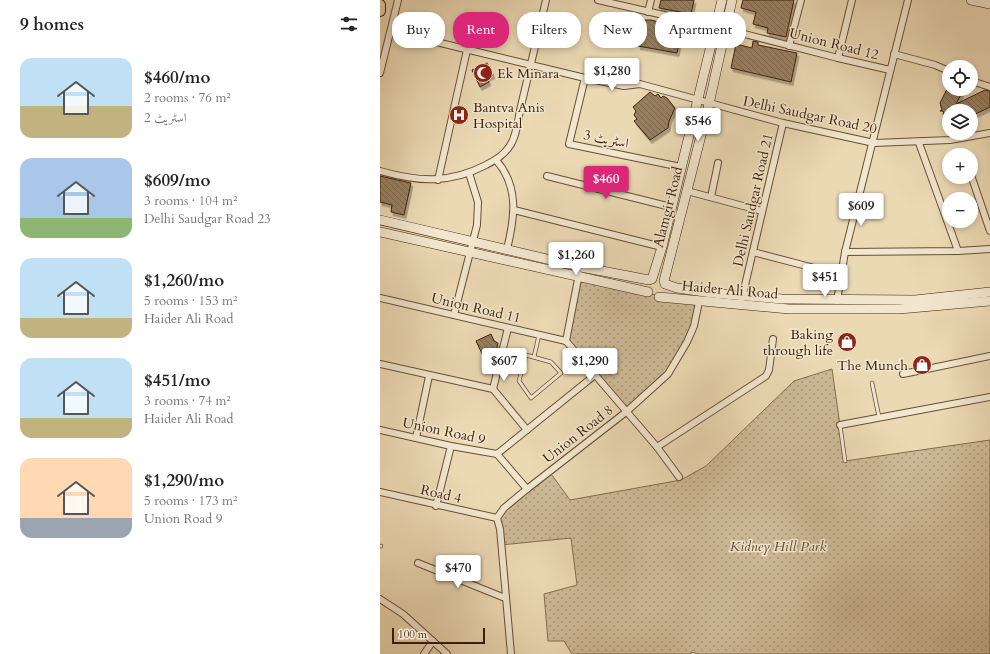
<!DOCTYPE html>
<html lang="en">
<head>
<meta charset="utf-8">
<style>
	:root { --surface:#fff; --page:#f2f2f2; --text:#222; --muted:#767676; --accent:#db2777 }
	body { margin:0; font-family:Cardo,Amiri,serif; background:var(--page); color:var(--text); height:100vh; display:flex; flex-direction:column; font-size:15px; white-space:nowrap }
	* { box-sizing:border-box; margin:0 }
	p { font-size:13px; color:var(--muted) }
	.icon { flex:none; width:22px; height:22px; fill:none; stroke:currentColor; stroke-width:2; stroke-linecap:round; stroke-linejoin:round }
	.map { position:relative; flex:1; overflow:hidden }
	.drawer { display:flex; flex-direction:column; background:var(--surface); width:380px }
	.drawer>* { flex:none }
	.guide { position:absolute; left:12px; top:12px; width:380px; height:36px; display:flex; gap:8px }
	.controls { position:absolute; left:562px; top:60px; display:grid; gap:8px }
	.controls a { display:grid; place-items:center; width:36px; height:36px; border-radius:50%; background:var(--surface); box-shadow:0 2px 6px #0003; font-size:20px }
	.scale { position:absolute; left:12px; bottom:10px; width:93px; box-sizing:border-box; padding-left:4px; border:2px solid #3d1f0a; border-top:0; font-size:11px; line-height:14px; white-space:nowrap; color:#3d1f0a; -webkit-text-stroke:3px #f2e6ce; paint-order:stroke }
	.price { position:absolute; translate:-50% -34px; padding:0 9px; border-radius:4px; background:#fff; color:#222; font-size:13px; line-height:26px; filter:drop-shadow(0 1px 2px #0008) }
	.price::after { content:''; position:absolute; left:50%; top:24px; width:12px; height:9px; margin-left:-6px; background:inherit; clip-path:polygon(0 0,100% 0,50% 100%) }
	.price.active { background:var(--accent); color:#fff }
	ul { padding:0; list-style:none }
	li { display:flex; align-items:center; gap:12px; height:100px; padding:0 20px }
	li span { display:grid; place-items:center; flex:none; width:112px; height:80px; border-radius:12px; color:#555 }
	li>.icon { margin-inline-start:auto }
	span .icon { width:48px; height:48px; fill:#fffc; stroke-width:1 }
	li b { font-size:17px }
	h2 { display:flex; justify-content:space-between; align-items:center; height:48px; padding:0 20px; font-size:17px }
	.pill { padding:0 14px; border-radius:16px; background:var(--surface); box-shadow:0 2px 6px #0003; font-size:14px; line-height:36px }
	.pill.active { background:var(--accent); color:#fff }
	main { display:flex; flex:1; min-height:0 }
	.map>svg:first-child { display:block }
</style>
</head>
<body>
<main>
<section class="drawer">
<h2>9 homes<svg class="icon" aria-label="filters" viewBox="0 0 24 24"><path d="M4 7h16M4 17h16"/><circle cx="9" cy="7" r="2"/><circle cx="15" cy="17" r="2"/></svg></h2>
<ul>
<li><span style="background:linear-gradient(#bfe0f5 60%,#c2b280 0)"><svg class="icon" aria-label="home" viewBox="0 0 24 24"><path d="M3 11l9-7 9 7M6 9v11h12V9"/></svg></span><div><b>$460/mo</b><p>2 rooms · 76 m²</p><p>اسٹریٹ 2</p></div></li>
<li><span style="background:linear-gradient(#a9c7e8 75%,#8fb573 0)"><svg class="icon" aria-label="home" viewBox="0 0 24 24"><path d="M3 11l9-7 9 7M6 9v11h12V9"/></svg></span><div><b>$609/mo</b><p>3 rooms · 104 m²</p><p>Delhi Saudgar Road 23</p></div></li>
<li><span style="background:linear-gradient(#bfe0f5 75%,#c2b280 0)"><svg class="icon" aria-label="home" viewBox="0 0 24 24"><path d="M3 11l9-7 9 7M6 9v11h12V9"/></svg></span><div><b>$1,260/mo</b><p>5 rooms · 153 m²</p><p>Haider Ali Road</p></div></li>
<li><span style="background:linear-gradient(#bfe0f5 75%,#c2b280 0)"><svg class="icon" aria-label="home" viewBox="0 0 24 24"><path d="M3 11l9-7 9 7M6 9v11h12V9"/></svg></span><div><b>$451/mo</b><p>3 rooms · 74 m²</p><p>Haider Ali Road</p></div></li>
<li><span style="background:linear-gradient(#ffd9b3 75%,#9aa5b1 0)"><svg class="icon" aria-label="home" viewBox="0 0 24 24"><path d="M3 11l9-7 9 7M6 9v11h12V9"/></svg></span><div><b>$1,290/mo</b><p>5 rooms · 173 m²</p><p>Union Road 9</p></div></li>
</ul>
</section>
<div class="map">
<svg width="610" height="654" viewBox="0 0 610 654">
	<defs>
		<pattern id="grass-dots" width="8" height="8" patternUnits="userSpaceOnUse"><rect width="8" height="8" fill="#cdb997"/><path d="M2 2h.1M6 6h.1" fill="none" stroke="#a89679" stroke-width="1.8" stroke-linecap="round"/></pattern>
		<pattern id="building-back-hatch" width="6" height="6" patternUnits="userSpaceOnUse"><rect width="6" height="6" fill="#978062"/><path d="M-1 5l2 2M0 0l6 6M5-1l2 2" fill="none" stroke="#7c684f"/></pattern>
		<filter id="shadow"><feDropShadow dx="2" dy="3.5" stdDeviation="0" flood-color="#0004"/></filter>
	</defs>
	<rect width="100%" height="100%" fill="#ebd9b4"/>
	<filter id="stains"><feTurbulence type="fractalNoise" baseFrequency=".005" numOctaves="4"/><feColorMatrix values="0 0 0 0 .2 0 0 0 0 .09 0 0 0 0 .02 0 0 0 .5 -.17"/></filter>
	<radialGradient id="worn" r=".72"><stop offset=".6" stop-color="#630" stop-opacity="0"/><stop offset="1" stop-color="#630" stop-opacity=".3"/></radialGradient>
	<g fill="url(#grass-dots)" stroke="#856c50">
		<polygon points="198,277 293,299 319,302 314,326 288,374 246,412 186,341"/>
		<polygon points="452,369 465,461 610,440 610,654 318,654 311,652 311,654 192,654 184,641 168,641 164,594 197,585 191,538 121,545 117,518 126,506 169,471 190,500 301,480 326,466 414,381"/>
	</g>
	<g fill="url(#building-back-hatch)" stroke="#3d1f0a" filter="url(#shadow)">
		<polygon points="281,0 314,0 311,14 279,8"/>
		<polygon points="363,0 414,0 406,37 387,33 388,28 373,24 376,12 361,8"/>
		<polygon points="264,20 271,20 286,24 294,24 303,27 297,53 258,46"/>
		<polygon points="373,41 378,42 378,45 417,53 411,82 351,68 356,44 372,48"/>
		<polygon points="107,63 113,75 107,78 109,82 100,87 92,70"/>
		<polygon points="567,89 584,89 576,104 605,90 610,91 610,107 591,116 591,111 569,111 568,127 563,111 560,111 562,110 560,103"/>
		<polygon points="270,92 275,96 278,94 281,98 283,96 287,98 295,108 289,121 288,128 270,140 254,121 257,119 254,115 256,111 253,107"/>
		<polygon points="0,176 31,183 24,215 11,212 12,205 0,202"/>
		<polygon points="111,334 114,341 118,343 114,360 104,358 96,341"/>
	</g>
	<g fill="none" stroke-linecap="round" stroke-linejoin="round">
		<g stroke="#684e34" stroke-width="4.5">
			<g id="lane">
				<polygon points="146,355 171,362 181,373 151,398 139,381"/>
				<polyline points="154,357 159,335"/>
				<polyline points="492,383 499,417"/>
				<polyline points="460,425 465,461"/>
				<polyline points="0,546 1,546"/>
			</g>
		</g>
		<g stroke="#684e34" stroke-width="8">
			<g id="street">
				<polyline points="218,0 336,27"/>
				<polyline points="268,12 271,0"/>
				<polyline points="345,29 458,58 510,70"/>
				<polyline points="11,31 205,78 244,86 260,84 403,123 494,143 570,140 610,133"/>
				<polyline points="409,46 421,0"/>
				<polyline points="514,54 555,65 569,71"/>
				<polyline points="458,58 472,0"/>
				<polyline points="0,73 18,0"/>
				<polyline points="205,78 189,144 301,167"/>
				<polyline points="591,81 610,87"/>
				<polyline points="539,143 578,251"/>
				<path d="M 116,160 C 139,186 135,217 127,249"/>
				<path d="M 0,171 C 39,182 69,184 106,165 C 115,160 123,156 129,147 C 137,137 138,118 141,106 C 149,71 158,35 166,0"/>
				<polyline points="591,175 610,231"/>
				<polyline points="167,176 291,207"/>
				<polyline points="58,180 87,50"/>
				<polyline points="307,191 382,211"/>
				<polyline points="331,197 338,163"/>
				<polyline points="134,210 282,247"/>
				<polyline points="373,252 461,275"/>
				<polyline points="465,252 578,251 610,249"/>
				<polyline points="0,298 186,341"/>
				<polyline points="362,298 403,123"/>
				<polyline points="457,301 465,252 528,0"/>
				<polyline points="74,315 97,225 98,202 89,173"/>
				<polyline points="128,328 113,389 147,430"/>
				<polyline points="186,341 277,447 299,477"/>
				<polyline points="186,341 199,274"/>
				<polyline points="0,364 113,389"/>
				<polyline points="523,374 610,356"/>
				<polyline points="460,425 610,397"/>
				<polyline points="0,430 71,446 117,454 215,375"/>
				<polyline points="36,438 49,376"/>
				<polyline points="277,447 386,376 389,370 393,339"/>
				<polyline points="117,454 147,489"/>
				<polyline points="0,492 117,518"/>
				<polyline points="56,506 71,446"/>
				<polyline points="117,518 124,508 147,489 246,412 288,374 307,342 314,326 319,302"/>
				<polyline points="117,518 120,529 131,654"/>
				<polyline points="38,563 125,598"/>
				<polyline points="0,599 23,614 67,654"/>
				<polyline points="44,654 53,641"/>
			</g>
		</g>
		<g stroke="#3d1f0a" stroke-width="10">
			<g id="secondary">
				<polyline points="591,0 610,4"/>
				<polyline points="0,220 201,267 269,280"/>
				<polyline points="0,232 268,292"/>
				<polyline points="272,279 282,247 342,0"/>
				<polyline points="284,281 329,104 352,0"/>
				<polyline points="285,284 297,288 332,293 402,299 535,300 610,292"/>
				<polyline points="279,297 409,309 519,309 610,301"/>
			</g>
		</g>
		<g stroke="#3d1f0a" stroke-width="12">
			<polyline id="primary" points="0,5 0,11"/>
		</g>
		<use href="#lane" stroke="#f2e6ce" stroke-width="3"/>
		<use href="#street" stroke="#f2e6ce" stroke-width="6"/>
		<use href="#secondary" stroke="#f2e6ce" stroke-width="9"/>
		<use href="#primary" stroke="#ebd9b4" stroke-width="10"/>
	</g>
	<defs>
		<g id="mosque-disc" transform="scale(1)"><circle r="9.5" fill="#8f2418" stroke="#f2e6ce"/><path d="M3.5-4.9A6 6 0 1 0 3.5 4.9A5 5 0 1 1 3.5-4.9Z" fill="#fff"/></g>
		<g id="hospital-disc" transform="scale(1)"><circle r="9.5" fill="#8f2418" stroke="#f2e6ce"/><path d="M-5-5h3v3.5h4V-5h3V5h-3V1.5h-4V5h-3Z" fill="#fff"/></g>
		<g id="shop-disc" transform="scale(1)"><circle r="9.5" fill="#8f2418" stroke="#f2e6ce"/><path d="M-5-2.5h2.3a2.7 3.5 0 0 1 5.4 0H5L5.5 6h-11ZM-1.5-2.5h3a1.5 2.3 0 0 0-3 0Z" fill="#fff"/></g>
	</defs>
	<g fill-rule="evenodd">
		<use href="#mosque-disc" x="103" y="73"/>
		<use href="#hospital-disc" x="79" y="115"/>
		<use href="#shop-disc" x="467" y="342"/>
		<use href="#shop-disc" x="542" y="365"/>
	</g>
	<g text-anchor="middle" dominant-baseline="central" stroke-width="3" stroke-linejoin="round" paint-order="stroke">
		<g font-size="14" fill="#3d1f0a" stroke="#f2e6ce">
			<text transform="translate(454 44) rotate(14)">Union Road 12</text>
			<text transform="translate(430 115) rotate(12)">Delhi Saudgar Road 20</text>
			<text transform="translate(226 139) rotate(12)">اسٹریٹ 3</text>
			<text transform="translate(373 200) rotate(-77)">Delhi Saudgar Road 21</text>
			<text transform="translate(288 207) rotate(-76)">Alamgir Road</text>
			<text transform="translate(350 290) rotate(5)">Haider Ali Road</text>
			<text transform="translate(96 308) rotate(13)">Union Road 11</text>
			<text transform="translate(64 431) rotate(12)">Union Road 9</text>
			<text transform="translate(198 434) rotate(-38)">Union Road 8</text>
			<text transform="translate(61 494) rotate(13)">Road 4</text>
		</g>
		<g font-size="14" fill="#3d1f0a" stroke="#f2e6ce" text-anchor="start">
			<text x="117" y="73">Ek Minara</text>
			<text x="93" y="107">Bantva Anis<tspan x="93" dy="16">Hospital</tspan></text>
			<text x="453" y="334" text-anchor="end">Baking<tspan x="453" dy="16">through life</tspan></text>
			<text x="528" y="365" text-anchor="end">The Munch</text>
		</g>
		<g font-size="14" font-style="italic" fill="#61462d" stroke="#f2e6ce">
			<text x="398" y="546">Kidney Hill Park</text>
		</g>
	</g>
	<rect width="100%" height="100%" filter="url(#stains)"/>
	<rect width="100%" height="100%" fill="url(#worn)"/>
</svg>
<div class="controls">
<a><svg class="icon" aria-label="locate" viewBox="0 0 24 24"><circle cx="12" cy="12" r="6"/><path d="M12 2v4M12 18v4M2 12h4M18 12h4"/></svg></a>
<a><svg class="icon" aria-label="layers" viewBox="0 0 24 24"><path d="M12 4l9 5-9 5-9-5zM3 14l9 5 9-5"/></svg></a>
<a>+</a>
<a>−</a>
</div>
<div class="scale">100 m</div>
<b class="price" style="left:232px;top:92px">$1,280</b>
<b class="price" style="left:318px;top:142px">$546</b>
<b class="price active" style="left:226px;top:200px">$460</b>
<b class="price" style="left:481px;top:227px">$609</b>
<b class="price" style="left:196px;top:276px">$1,260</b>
<b class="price" style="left:445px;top:298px">$451</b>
<b class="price" style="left:124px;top:382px">$607</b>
<b class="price" style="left:210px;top:382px">$1,290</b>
<b class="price" style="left:78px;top:589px">$470</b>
<div class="guide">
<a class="pill">Buy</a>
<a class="pill active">Rent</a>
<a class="pill">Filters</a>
<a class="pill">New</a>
<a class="pill">Apartment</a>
</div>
</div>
</main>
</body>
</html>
